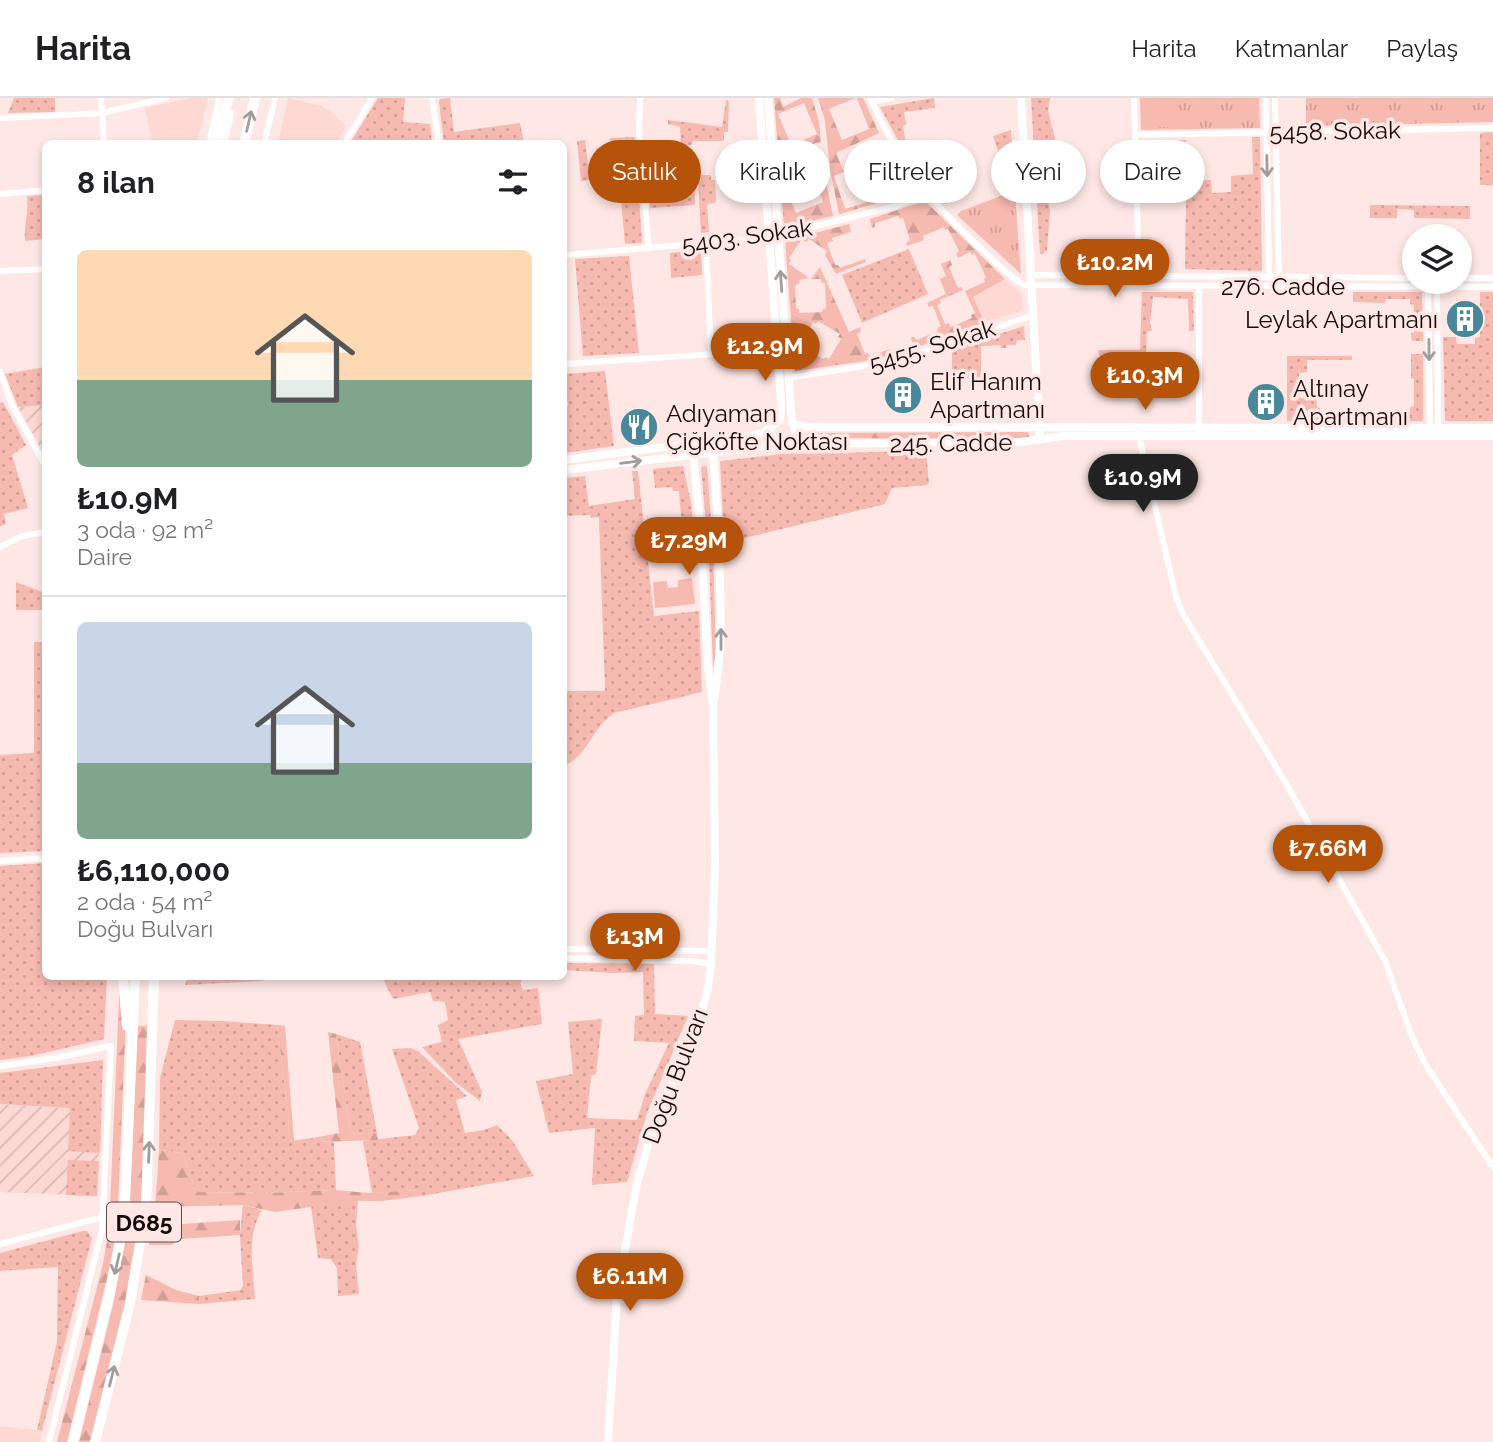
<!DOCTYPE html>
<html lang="tr">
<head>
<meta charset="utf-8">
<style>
	:root { --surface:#fff; --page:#f6f6f6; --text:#202124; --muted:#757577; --line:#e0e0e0; --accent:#b45309 }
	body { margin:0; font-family:Raleway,sans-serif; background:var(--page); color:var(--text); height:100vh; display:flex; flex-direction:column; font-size:26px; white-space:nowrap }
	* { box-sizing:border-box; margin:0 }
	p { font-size:23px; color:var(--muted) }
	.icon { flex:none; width:38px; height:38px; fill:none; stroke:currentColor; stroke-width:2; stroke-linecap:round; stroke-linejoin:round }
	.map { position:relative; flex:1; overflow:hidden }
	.details { position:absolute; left:42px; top:42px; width:525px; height:840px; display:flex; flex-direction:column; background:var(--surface); border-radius:10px; box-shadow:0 4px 10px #0003 }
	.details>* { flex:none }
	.hud { position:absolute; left:588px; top:42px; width:665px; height:63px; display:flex; gap:14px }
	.fabs { position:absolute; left:1402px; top:126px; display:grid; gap:14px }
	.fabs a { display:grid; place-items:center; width:70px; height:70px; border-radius:50%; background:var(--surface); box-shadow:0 4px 10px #0003; font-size:35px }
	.price { position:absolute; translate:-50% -60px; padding:0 16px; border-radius:24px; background:var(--accent); color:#fff; font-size:23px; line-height:46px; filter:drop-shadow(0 2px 4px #0008) }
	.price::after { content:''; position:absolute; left:50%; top:42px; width:21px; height:16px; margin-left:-10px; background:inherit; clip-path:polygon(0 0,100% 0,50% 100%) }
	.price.on { background:#222; color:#fff }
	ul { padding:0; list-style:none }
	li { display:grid; align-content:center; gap:14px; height:371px; padding:0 35px }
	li+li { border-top:2px solid var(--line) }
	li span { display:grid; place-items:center; height:217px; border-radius:10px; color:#555 }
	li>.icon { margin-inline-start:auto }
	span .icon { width:126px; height:126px; fill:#fffc; stroke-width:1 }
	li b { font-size:30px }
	h2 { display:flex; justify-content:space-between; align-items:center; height:84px; padding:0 35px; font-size:30px }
	.chip { padding:0 24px; border-radius:32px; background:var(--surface); box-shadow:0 4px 10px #0003; font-size:24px; line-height:63px }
	.chip.on { background:var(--accent); color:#fff }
	header { display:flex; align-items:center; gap:42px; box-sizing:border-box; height:98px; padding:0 35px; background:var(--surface); border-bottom:2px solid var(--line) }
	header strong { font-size:33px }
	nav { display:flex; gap:38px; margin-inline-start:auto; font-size:24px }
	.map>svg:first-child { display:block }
</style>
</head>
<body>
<header>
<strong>Harita</strong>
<nav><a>Harita</a><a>Katmanlar</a><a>Paylaş</a></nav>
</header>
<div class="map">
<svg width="1493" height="1344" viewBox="0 0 1493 1344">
	<defs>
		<pattern id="industrial-furrows" width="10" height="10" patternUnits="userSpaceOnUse" patternTransform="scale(1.75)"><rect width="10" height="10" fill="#fed9d4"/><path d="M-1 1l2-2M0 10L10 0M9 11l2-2" fill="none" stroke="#d9b9b5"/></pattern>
		<pattern id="grass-dots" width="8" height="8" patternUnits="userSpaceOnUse" patternTransform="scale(1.75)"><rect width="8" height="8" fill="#f6bab1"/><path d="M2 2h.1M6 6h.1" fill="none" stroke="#d29f97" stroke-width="1.8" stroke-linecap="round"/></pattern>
		<pattern id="forest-firs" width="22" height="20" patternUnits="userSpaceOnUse" patternTransform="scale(1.75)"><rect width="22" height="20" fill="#f6bab1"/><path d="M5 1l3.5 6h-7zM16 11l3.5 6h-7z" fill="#d29f97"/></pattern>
		<pattern id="park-tufts" width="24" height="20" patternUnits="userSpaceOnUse" patternTransform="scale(1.75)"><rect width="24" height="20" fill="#f6bab1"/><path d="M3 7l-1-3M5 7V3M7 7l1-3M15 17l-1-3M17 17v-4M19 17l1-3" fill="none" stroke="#d29f97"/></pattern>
	</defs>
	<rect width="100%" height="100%" fill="#fee7e4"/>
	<g fill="#fed9d4">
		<polygon points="191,0 208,0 197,45 142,45 152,41 145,10"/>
		<polygon points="288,0 322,8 331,14 346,28 336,45 278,45"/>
		<polygon points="1005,181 1022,197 1023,212 985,225 973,199"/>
		<polygon points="0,1328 42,1333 40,1344 0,1344"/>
	</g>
	<g fill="url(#industrial-furrows)">
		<polygon points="45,307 45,358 18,309"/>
		<polygon points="0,1006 101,1012 97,1098 0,1094"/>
	</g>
	<g fill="url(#grass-dots)">
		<polygon points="14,0 55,0 55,14 8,15"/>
		<polygon points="378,0 405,0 403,24 430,26 432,45 402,44 350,45"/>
		<polygon points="450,0 454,34 520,25 524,45 479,45 479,42 466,42 465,45 444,45 439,5 440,1"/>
		<polygon points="934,0 935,10 904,14 906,27 903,28 906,46 901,48 880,9"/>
		<polygon points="1031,0 1050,0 1048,13 1057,49 1056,57 1045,84 1050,113 1047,152 1043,156 1040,156"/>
		<polygon points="726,2 729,3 728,34 724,34 724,43 693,43 692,47 681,47 680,29 668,26 668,22 722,29"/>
		<polygon points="1011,32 1014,80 1008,82 993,38"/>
		<polygon points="1493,34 1493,87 1480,87 1480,35"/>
		<polygon points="635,39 642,145 625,146 619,79 581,83 577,43 585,42 588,66 612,64 610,40"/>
		<polygon points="1252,39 1260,39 1262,173 1185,171 1186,102 1143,102 1141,43 1186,42 1186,83 1211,82 1212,95 1231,94 1231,78 1253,76"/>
		<polygon points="929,45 933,63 951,104 946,106 922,78 902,50"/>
		<polygon points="694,76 695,107 650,110 648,78"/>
		<polygon points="701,77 711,77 711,82 715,82 716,103 715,105 707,106 709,134 701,135 698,83 701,83"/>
		<path d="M 45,97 L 45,141 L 25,143 C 24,126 29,114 27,98 Z"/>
		<polygon points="1370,107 1470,108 1470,121 1414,120 1414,112 1397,111 1397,120 1370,120"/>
		<polygon points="909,151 928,196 862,225 842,177"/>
		<polygon points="701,152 702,177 671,180 670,155"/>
		<polygon points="629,158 639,255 583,258 575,161"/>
		<polygon points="1142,194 1193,194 1194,233 1189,233 1188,201 1153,199 1150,225 1152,233 1147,233 1146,259 1099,257 1098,252 1140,252"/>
		<polygon points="1353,194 1422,194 1423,243 1412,243 1411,235 1414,235 1414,207 1410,206 1410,201 1386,201 1385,205 1353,204"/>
		<polygon points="1480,194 1493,194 1493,323 1445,323 1443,239 1456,239 1457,246 1475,246 1475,240 1480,239"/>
		<polygon points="1024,228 1025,242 1017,242 1016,247 1006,247 1006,250 1001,250 1000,247 981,248 981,280 952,280 952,251"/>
		<polygon points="1411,256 1423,256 1423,323 1374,323 1375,314 1410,314 1410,309 1414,308 1414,281 1411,280"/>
		<polygon points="1287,258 1352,258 1352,262 1307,262 1307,274 1299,275 1299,300 1316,299 1317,309 1320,310 1321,313 1365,314 1365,323 1287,323"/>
		<polygon points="45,269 45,307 18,309 5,276"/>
		<polygon points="605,273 614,348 564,355 564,309 568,308 564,276"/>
		<polygon points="3,304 26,347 12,357 28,410 4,416 6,426 0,428 0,305"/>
		<polygon points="926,353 929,385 927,387 892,390 885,406 724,445 720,363 782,356"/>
		<polygon points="683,368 691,405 696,457 684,458 679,393 673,393 672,389 655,390 653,371"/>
		<polygon points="707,368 713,450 716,555 713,570 709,460 701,369"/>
		<path d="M 632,373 L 638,373 L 654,518 L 699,513 L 702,594 L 614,615 C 593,628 588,658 564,668 L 564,648 L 568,642 L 564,638 L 564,593 L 605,593 L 599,419 L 591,420 L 590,417 L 564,418 L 564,380 L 585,378 L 589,408 L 635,401 Z"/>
		<polygon points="16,484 45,495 45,512 16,512"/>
		<polygon points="34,544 45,544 45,753 0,755 0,657 34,655"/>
		<polygon points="45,765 46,878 107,879 104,941 31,958 0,962 0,768"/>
		<polygon points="564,865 654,866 655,916 688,918 647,1015 627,1084 592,1087 595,1030 549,1035 536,983 573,976 568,924 602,921 596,976 591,978 587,1020 637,1022 645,996 669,945 634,943 635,918 644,917 643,874 612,875 564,872"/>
		<polygon points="188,879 188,878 275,879 261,883 185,887"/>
		<polygon points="382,879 538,879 522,882 520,885 523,892 538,890 542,926 458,941 482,994 480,1003 455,984 422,949 442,944 438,927 448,922 445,904 433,903 430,894 393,901"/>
		<polygon points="175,922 222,923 277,927 288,1012 289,1043 313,1040 317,1044 334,1044 336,1092 265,1095 199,1094 194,1090 183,1055 159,1052 160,980"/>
		<polygon points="336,936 360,944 377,1035 354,1036 350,1032"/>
		<polygon points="410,950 418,953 467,998 456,1002 465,1035 484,1032 497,1027 512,1042 534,1078 422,1098 420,1092 372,1095 363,1043 415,1037 419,1030 392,951"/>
		<polygon points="103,962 100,1055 68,1053 70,1010 0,1006 0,975"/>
		<polygon points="68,1062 99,1063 97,1098 66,1097"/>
		<polygon points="358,1102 356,1127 359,1149 356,1166 359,1196 338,1198 337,1170 331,1161 318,1160 311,1108"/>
		<path d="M 243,1107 L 262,1112 C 246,1138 253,1171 255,1201 L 199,1206 L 199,1198 L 241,1192 L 243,1188 L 240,1137 Z"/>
		<polygon points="83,1133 87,1133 92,1140 42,1333 37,1332 57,1244 58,1169 0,1173 0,1155"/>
	</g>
	<g fill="url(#forest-firs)" fill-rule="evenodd">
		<path d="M 774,0 L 780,0 L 783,9 L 801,0 L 812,0 L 819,24 L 821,44 L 778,54 ZM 804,5 L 817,36 L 791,47 L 778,16 Z"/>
		<polygon points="818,0 855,0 829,11 842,42 869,31 857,0 863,0 879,35 836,55 844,74 834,78 845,111 873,102 863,69 891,58 911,88 892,101 839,116 830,71 825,23"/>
		<polygon points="823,68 833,118 784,129 780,80 795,75 795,78 783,83 796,115 823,104 811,71"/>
		<polygon points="925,103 1005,181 973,199 985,225 915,250 911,240 914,239 917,242 938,233 937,231 941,228 933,208 929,209 927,205 946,196 940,181 946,178 941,166 950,162 952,167 949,169 958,190 961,189 963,192 940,202 941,205 937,207 945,226 949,225 951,229 972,220 971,217 975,215 965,193 985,184 984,181 986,179 975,156 972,157 970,154 958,160 956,156 959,153 948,131 945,132 944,129 923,138 924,142 907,148 906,145 910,142 903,120 900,121 898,118 875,125 875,129 872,130 870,121"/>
		<path d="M 849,126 L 851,134 L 832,140 L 833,143 L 827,145 L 835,167 L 838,167 L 840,170 L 865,161 L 866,164 L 836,176 L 825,157 L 827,153 L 809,141 L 806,144 L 802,141 L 789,160 L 791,162 L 789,166 L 809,180 L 799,182 L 799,186 L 795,187 L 796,210 L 799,211 L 799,215 L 822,214 L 823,211 L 826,210 L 825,185 L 822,185 L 821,181 L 811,181 L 820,169 L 849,234 L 860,229 L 861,234 L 857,236 L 865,256 L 868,255 L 870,258 L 890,251 L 895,257 L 859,264 L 795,273 L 785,143 ZM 818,223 L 840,236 L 838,239 L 841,241 L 829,261 L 825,259 L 823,261 L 803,249 L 804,246 L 802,244 L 813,224 L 816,226 Z"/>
		<polygon points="1028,334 1029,339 1027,341 806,340 808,335"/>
		<polygon points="120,879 126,919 117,1132 108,1176 67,1344 57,1344 103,1166 109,1132"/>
		<polygon points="277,927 285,928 294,1042 289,1043 288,1012"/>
		<path d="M 138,928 L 147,928 C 145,990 147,1053 140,1115 C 132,1193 110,1269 90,1344 L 79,1344 L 113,1207 L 129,1123 Z"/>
		<polygon points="328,934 336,936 350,1032 354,1036 377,1035 378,1042 317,1044 313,1040 339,1035"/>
		<polygon points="159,1052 183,1055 194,1090 199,1094 265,1095 336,1092 368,1095 421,1092 422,1098 382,1103 353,1103 275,1114 243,1107 155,1109"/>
		<polygon points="240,1122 240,1137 180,1141 171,1147 149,1147 152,1128"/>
		<polygon points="146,1177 176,1192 199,1198 199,1206 141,1202"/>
	</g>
	<g fill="url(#park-tufts)">
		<polygon points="1140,0 1259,0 1260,30 1141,32"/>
		<polygon points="1306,0 1493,0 1493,24 1306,28"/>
		<polygon points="1015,97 1021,176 957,117 961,113 1001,98 1006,99"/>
	</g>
	<g fill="#f6bab1">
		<rect x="1142" y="5" width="37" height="24"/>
		<polygon points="692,480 695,506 655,510 653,484 667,483 668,490 678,489 678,482"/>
	</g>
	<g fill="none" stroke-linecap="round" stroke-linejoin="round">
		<g stroke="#fff" stroke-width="6">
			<polyline points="101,0 104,46"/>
			<polyline points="432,0 439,46"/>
			<polyline points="640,0 639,32 649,151"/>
			<path d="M 870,0 C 899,64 927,100 978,148 C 992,161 1007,177 1024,187 L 1493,189"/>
			<polyline points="1134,0 1139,178"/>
			<polyline points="1266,0 1269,180"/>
			<polyline points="1275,0 1279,183"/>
			<polyline points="871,4 892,0"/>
			<polyline points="0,20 102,15 166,0"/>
			<polyline points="1135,37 1493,30"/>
			<polyline points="210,40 219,0"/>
			<polyline points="264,46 275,0"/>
			<polyline points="344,46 372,0"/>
			<polyline points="0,96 46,92"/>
			<polyline points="706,146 711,256"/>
			<polyline points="564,157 768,140 896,108 910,102 924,93"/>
			<polyline points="0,173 46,171"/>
			<polyline points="1031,177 1414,180"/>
			<polyline points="1460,180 1493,180"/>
			<polyline points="1428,184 1430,332"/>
			<polyline points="1437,184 1438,333"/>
			<polyline points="1199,188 1199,333"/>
			<polyline points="564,266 777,252"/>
			<polyline points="0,274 12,307 46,369"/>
			<polyline points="788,280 895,263 1034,217"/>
			<polyline points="1138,334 1176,499 1183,516 1287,687 1385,863 1411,936 1425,966 1493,1069"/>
			<polyline points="0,449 22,438 46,434"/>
			<polyline points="0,763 46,760"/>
			<polyline points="564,851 712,853"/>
			<polyline points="564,860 692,863 711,866"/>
			<polyline points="0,968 56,960 111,948 102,1132 49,1344"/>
			<polyline points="0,1146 103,1119"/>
		</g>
		<g stroke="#fff" stroke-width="8">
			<polyline points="759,0 781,303 781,316 777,323"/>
			<polyline points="768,0 792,324"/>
			<polyline points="1021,0 1040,342"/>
			<path d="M 780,322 L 772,328 C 769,337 773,344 782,347"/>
			<polyline points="793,326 807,329 1493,330"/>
			<path d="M 712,343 C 716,390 719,437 720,483 C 721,524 721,562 714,602"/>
			<polyline points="786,346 1020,344 1062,338 1493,338"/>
			<polyline points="564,362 751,338 763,335 772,328"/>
			<polyline points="564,372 786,346 795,338 795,330 792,325"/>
			<polyline points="608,1344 617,1197 637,1085 655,1024 700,920 708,890 711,866 715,769 713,608 708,569 700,423 692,346"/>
		</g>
		<g stroke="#fff" stroke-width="10">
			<polyline points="213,46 229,0"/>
			<polyline points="222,46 229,16"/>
			<polyline points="244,46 255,0"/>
			<polyline points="123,878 127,928"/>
			<polyline points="73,1344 110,1194 124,1124 135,878"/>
			<polyline points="95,1344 130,1205 146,1109 154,878"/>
		</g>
	</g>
	<defs><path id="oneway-shaft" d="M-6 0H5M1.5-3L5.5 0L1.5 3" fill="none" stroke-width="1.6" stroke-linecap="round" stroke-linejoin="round" transform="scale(1.75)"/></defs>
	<g stroke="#a29d9d">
		<use href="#oneway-shaft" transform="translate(249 23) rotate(-77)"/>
		<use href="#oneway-shaft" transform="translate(1267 68) rotate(89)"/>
		<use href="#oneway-shaft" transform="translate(781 183) rotate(-94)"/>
		<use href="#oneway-shaft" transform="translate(1429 252) rotate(89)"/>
		<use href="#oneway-shaft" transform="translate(631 364) rotate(-7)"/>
		<use href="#oneway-shaft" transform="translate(721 541) rotate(-90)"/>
		<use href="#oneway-shaft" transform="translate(149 1054) rotate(-88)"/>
		<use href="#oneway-shaft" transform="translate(117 1166) rotate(103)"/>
		<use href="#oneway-shaft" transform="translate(112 1278) rotate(-76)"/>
	</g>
	<defs>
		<g id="building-disc" transform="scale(2.0125)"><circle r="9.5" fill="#47889a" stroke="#fee7e4"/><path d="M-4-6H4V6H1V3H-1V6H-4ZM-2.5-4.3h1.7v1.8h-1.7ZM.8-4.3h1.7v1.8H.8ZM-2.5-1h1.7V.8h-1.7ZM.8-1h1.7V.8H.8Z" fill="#fff"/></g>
		<g id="restaurant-disc" transform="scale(2.0125)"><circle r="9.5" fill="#47889a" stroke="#fee7e4"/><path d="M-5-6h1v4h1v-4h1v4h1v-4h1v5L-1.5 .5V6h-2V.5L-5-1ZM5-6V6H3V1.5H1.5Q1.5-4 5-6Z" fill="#fff"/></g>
	</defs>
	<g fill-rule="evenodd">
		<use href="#building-disc" x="1465" y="221"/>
		<use href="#building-disc" x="903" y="297"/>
		<use href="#building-disc" x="1266" y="304"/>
		<use href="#restaurant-disc" x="639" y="329"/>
	</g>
	<g text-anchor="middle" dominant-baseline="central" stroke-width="7" stroke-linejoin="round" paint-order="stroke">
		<rect fill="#fee7e4" stroke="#5c4c4b" stroke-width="2" x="107" y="1104.5" width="74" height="39" rx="5"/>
		<g font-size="23" font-weight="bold" fill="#160a09">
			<text x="144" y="1124">D685</text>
		</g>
		<g font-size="24" fill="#160a09" stroke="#fee7e4">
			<text transform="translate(1335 33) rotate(-1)">5458. Sokak</text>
			<text transform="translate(747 138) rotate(-8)">5403. Sokak</text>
			<text x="1283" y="188">276. Cadde</text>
			<text transform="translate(932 248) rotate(-17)">5455. Sokak</text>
			<text transform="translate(951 345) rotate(-1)">245. Cadde</text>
			<text transform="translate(675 978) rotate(-69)">Doğu Bulvarı</text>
		</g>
		<g font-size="24" fill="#160a09" stroke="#fee7e4" text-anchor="start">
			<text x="1438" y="221" text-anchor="end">Leylak Apartmanı</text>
			<text x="930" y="283">Elif Hanım<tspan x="930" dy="28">Apartmanı</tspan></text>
			<text x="1293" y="290">Altınay<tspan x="1293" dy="28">Apartmanı</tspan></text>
			<text x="666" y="315">Adıyaman<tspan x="666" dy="28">Çiğköfte Noktası</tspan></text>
		</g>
	</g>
</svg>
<div class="fabs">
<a><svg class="icon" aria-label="layers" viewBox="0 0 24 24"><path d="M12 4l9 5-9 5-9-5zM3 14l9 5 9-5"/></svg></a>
</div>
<b class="price" style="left:1115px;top:201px">₺10.2M</b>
<b class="price" style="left:765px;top:285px">₺12.9M</b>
<b class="price" style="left:1145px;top:314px">₺10.3M</b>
<b class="price on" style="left:1143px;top:416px">₺10.9M</b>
<b class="price" style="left:689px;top:479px">₺7.29M</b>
<b class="price" style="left:1328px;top:787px">₺7.66M</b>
<b class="price" style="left:635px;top:875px">₺13M</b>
<b class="price" style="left:630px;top:1215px">₺6.11M</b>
<div class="hud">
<a class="chip on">Satılık</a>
<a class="chip">Kiralık</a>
<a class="chip">Filtreler</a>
<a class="chip">Yeni</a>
<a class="chip">Daire</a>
</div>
<section class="details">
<h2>8 ilan<svg class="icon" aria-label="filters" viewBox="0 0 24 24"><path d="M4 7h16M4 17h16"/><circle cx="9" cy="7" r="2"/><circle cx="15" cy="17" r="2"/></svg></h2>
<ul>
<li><span style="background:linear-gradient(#ffd9b3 60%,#7fa58c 0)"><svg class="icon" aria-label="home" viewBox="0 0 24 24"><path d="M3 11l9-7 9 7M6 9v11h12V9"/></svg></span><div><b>₺10.9M</b><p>3 oda · 92 m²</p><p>Daire</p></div></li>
<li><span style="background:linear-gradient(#c9d6e8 65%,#7fa58c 0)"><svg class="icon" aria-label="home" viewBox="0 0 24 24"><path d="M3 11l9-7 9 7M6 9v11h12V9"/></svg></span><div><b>₺6,110,000</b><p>2 oda · 54 m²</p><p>Doğu Bulvarı</p></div></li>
</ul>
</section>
</div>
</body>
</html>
